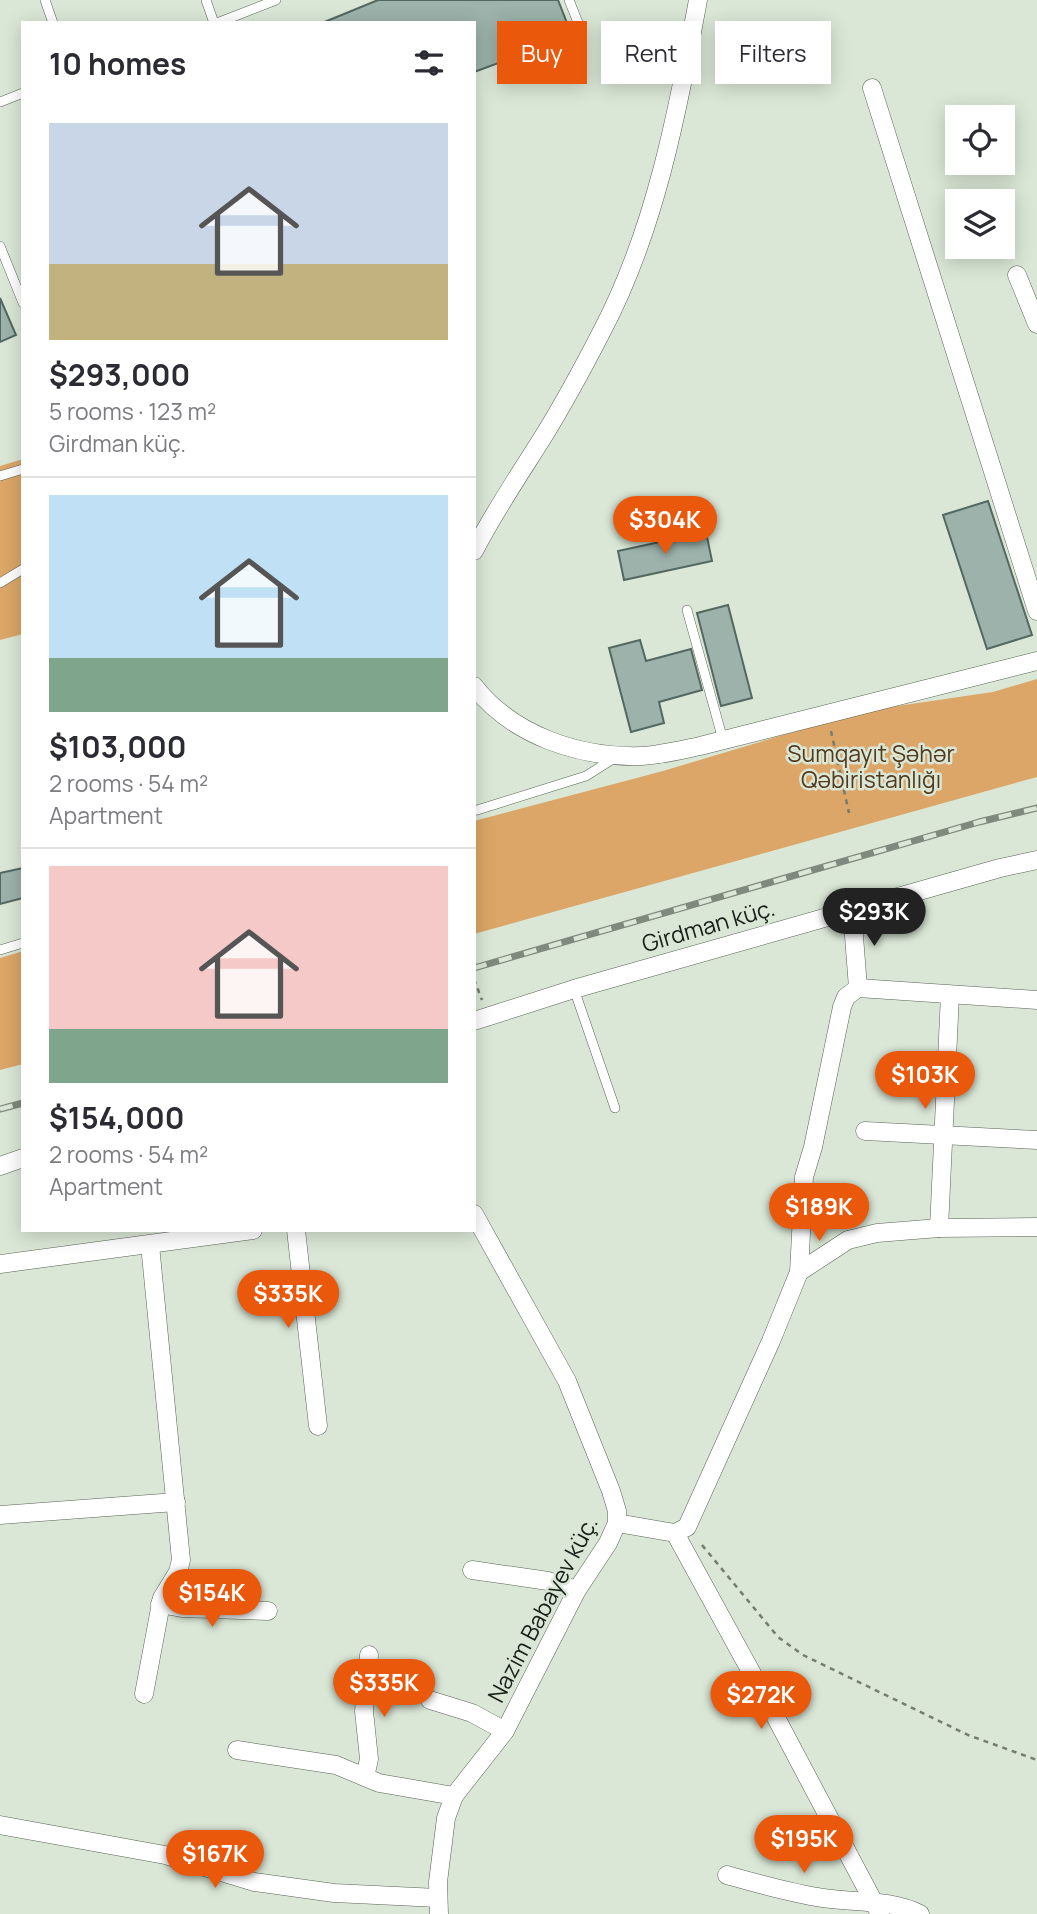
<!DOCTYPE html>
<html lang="en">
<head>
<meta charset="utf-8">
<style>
	:root { --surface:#fff; --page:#f2f2f3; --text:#2b2b33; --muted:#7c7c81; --line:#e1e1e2; --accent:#ea580c }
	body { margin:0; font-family:Manrope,sans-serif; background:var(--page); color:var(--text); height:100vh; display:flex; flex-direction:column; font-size:26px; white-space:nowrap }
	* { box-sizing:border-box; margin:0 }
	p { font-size:23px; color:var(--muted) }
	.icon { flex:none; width:38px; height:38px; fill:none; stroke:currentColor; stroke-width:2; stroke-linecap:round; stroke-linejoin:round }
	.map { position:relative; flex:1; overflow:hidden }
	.panel { position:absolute; left:21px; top:21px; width:455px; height:1211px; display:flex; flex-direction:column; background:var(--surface); border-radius:0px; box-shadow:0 4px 18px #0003 }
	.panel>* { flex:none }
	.banner { position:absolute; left:497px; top:21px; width:434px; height:63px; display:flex; gap:14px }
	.fabs { position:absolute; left:945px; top:105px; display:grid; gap:14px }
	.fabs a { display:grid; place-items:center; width:70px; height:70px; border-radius:0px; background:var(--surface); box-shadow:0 4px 18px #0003; font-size:35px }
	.price { position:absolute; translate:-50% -60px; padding:0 16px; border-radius:24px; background:var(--accent); color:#fff; font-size:23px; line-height:46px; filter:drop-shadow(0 2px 4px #0008) }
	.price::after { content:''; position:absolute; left:50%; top:42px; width:21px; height:16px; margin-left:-10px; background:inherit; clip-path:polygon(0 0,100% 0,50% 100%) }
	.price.selected { background:#222; color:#fff }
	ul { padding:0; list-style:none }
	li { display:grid; align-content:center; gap:14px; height:371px; padding:0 28px }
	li+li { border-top:2px solid var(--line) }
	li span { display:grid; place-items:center; height:217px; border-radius:0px; color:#555 }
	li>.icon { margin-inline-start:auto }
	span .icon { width:126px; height:126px; fill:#fffc; stroke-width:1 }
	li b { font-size:30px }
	h2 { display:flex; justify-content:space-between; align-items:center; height:84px; padding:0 28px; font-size:30px }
	.chip { padding:0 24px; border-radius:0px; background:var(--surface); box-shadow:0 4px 18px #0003; font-size:24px; line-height:63px }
	.chip.selected { background:var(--accent); color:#fff }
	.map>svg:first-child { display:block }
</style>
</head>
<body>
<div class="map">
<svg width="1037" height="1914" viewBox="0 0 1037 1914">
	<rect width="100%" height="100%" fill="#dae7d6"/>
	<g fill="#dba667">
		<polygon points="23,459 23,634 0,640 0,466"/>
		<polygon points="1037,679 1037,777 474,934 474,821 663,771 863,711 993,692"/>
		<polygon points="23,951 23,1064 0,1070 0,958"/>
	</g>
	<g fill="#9cb2ab" stroke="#536861" stroke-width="2">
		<polygon points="378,0 558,0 572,36 474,72 474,23 322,23"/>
		<polygon points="0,298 16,335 0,342"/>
		<polygon points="988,501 1032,635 987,649 943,515"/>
		<polygon points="706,532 712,561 624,580 618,551"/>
		<polygon points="728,605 752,698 721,706 697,613"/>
		<polygon points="640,640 646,661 691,649 702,690 659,702 664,723 631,732 609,648"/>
		<polygon points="23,868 23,898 0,904 0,873"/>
	</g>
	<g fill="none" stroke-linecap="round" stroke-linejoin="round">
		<g stroke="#576354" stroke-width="10">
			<g id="service">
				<polyline points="45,0 53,23"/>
				<polyline points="206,0 214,23"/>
				<polyline points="569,0 581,30"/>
				<polyline points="217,23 276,0"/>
				<polyline points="0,102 23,93"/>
				<polyline points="0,246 23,303"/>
				<polyline points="0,476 23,469"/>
				<polyline points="0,583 23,569"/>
				<polyline points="687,610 723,740"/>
				<polyline points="474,811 586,776 616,757"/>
				<polyline points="0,950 23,943"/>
				<polyline points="574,989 615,1108"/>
			</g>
		</g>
		<g stroke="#576354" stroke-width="19">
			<g id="minor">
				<polyline points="872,88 1037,611"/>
				<polyline points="1017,275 1037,324"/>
				<path d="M 474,551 C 494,512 519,475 543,437 C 564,403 584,366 602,331 C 656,228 677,113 698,0"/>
				<path d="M 474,686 C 513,736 580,758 642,756 C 661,755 681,750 700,746 L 1037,661"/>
				<polyline points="852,910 858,988"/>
				<polyline points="474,1021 574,989 1000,868 1037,860"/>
				<polyline points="865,1131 1037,1140"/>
				<polyline points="0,1166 23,1158"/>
				<polyline points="939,1228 950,995"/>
				<polyline points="296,1230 318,1426"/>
				<polyline points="0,1264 253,1230"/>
				<polyline points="799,1272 848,1240 877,1233 939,1228 1037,1227"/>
				<polyline points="0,1515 176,1502"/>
				<polyline points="617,1523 675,1533 687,1527 771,1341 799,1272 804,1177 813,1147 842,1007 846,997 858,988 1037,1000"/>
				<polyline points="675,1533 773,1712 880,1914"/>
				<polyline points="472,1570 548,1581 577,1590"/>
				<polyline points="160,1604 182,1608 268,1611"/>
				<polyline points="144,1694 162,1598 178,1572 181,1560 150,1245"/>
				<polyline points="430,1700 472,1713 505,1731"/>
				<polyline points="237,1750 336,1765 379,1783 454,1796"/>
				<polyline points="365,1777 369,1759 364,1711 369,1655"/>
				<polyline points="0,1825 165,1855 254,1882 334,1893 438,1898"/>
				<path d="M 727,1875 C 759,1884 790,1893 823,1898 C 856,1903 890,1899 920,1914"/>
				<polyline points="439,1914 438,1882 446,1818 454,1796 505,1731 577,1590 608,1543 617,1523 617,1511 611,1491 567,1381 474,1214"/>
			</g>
		</g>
		<g stroke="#757d72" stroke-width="2.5" stroke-dasharray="5 5" stroke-linecap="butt">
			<polyline points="831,731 849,813"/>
			<polyline points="474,979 482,1000"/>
			<polyline points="702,1545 778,1637 803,1655 968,1735 1037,1760"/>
		</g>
		<use href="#service" stroke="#fff" stroke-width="9"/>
		<use href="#minor" stroke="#fff" stroke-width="18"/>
		<g stroke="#80897d" stroke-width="7">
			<g id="rail">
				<polyline points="474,968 979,822 1037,808"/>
				<polyline points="0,1109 23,1103"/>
			</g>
		</g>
		<use href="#rail" stroke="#dae7d6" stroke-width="4.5" stroke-dasharray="13" stroke-linecap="butt"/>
	</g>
	<g text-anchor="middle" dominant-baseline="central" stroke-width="5" stroke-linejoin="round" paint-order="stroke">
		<g font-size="23" fill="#533a1d" stroke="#dae7d6">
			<text x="871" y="753">Sumqayıt Şəhər<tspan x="871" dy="26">Qəbiristanlığı</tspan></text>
		</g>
		<g font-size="23" fill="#1a1f19" stroke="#dae7d6">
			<text transform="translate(708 925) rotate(-16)">Girdman küç.</text>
			<text transform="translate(542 1609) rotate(-62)">Nazim Babayev küç.</text>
		</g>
	</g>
</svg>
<div class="fabs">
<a><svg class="icon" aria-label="locate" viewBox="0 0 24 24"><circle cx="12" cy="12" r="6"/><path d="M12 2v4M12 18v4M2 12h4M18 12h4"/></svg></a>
<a><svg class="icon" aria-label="layers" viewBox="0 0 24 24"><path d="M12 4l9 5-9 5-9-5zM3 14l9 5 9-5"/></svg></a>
</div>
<b class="price" style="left:665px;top:556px">$304K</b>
<b class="price selected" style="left:874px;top:948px">$293K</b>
<b class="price" style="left:925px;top:1111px">$103K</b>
<b class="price" style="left:819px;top:1243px">$189K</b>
<b class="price" style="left:288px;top:1330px">$335K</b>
<b class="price" style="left:212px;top:1629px">$154K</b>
<b class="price" style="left:384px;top:1719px">$335K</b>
<b class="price" style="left:761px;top:1731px">$272K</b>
<b class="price" style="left:804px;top:1875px">$195K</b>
<b class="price" style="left:215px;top:1890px">$167K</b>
<div class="banner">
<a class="chip selected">Buy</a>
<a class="chip">Rent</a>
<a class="chip">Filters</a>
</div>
<section class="panel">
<h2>10 homes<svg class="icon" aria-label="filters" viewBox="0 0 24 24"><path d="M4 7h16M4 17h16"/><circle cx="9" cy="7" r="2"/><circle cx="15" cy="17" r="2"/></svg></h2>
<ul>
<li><span style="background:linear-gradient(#c9d6e8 65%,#c2b280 0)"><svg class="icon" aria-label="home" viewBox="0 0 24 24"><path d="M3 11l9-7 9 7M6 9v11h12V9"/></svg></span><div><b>$293,000</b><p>5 rooms · 123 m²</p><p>Girdman küç.</p></div></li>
<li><span style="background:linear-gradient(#bfe0f5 75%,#7fa58c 0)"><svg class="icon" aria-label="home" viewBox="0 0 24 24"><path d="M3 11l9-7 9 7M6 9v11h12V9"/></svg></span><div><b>$103,000</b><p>2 rooms · 54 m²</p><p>Apartment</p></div></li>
<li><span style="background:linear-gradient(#f6c9c9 75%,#7fa58c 0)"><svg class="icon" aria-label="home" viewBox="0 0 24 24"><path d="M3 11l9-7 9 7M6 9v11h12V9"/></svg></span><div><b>$154,000</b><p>2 rooms · 54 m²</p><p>Apartment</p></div></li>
</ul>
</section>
</div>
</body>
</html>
